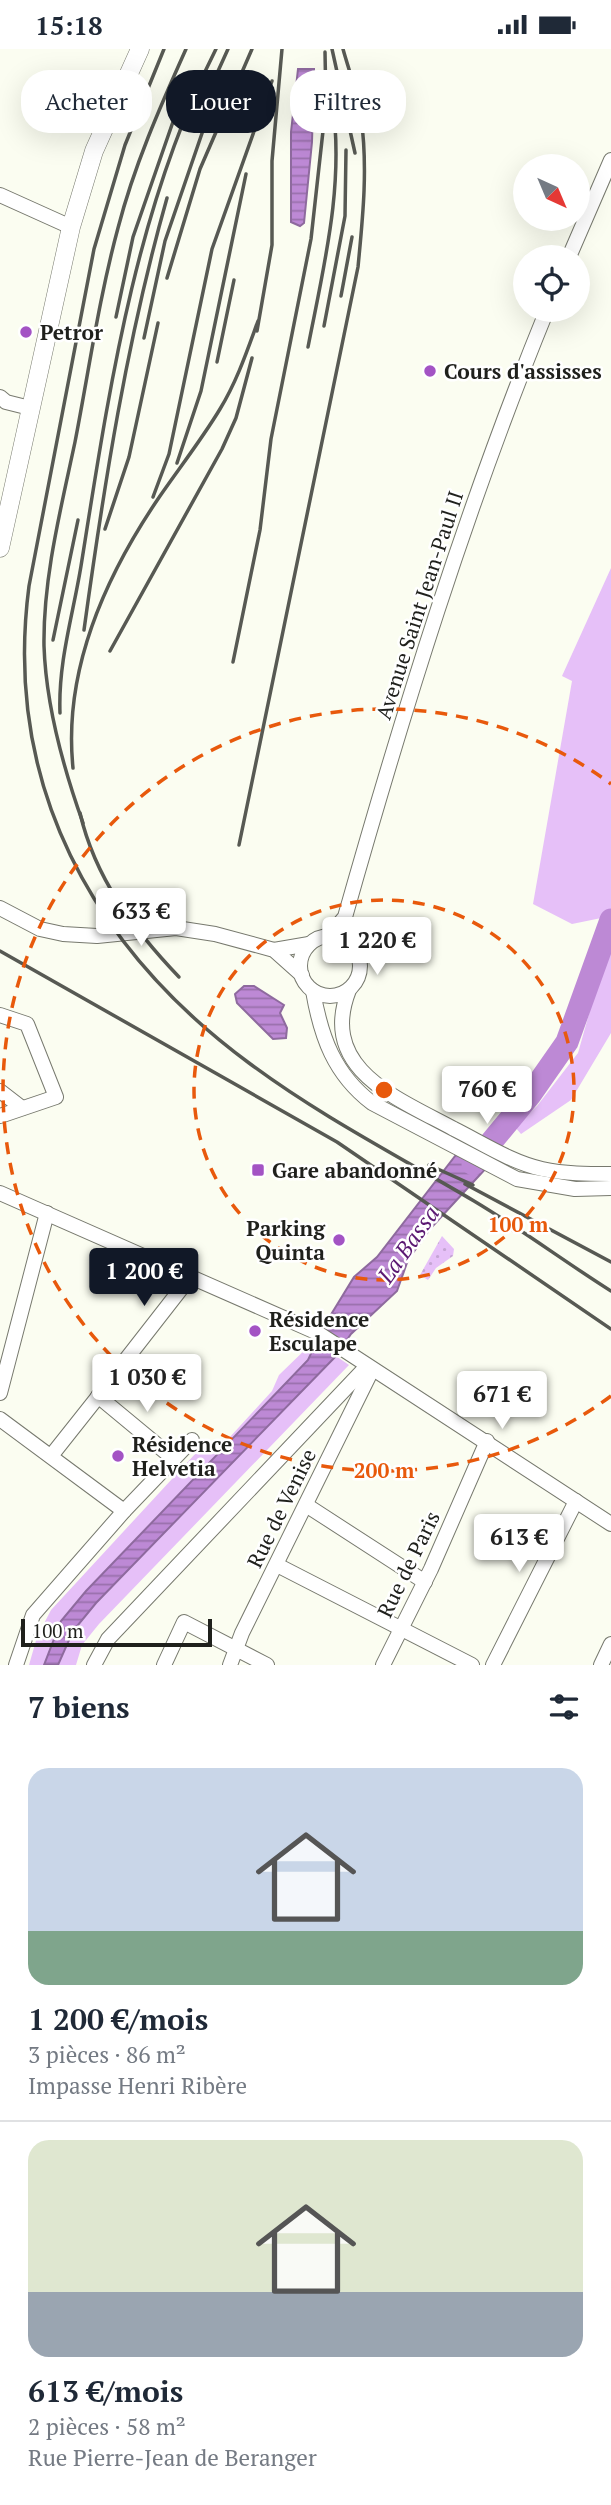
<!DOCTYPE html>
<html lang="fr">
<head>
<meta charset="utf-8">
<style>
	:root { --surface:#fff; --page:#f6f6f7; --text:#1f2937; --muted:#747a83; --line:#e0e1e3; --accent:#111827 }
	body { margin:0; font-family:"PT Serif",serif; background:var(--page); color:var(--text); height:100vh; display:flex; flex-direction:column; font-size:26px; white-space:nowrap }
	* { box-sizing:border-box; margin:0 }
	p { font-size:23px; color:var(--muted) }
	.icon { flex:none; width:38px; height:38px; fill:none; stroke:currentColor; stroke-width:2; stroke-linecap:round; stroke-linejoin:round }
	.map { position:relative; height:1616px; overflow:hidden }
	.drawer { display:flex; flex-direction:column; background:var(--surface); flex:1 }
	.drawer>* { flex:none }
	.hud { position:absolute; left:21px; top:21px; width:570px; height:63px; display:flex; gap:14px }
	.needle { width:46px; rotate:136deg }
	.controls { position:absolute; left:513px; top:105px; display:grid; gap:14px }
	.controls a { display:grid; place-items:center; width:77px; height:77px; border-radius:50%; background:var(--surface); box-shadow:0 7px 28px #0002; font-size:35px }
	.scale { position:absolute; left:21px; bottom:18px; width:191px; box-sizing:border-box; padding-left:7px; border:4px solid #1f201c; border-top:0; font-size:19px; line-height:24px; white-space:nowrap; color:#1f201c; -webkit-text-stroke:5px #fff; paint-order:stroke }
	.price { position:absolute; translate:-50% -60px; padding:0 16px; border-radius:7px; background:#fff; color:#222; font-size:23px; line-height:46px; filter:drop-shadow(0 2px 4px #0008) }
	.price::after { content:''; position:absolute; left:50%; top:42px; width:21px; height:16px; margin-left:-10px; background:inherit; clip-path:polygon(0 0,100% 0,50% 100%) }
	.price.active { background:var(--accent); color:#fff }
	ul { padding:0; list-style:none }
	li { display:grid; align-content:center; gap:14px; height:371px; padding:0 28px }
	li+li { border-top:2px solid var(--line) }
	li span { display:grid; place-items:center; height:217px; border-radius:21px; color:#555 }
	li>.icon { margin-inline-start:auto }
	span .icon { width:126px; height:126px; fill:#fffc; stroke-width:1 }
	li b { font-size:30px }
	h2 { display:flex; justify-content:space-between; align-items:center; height:84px; padding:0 28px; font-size:30px }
	.chip { padding:0 24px; border-radius:28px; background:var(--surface); box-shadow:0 7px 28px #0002; font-size:24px; line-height:63px }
	.chip.active { background:var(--accent); color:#fff }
	.status { display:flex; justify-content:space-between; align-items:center; height:49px; padding:0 35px; background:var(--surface); direction:ltr }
	.status svg { height:19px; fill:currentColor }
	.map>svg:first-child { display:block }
</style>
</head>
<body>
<div class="status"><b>15:18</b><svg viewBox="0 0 49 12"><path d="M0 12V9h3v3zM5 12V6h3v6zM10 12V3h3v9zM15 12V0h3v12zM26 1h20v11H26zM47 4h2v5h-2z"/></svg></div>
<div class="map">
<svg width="611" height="1616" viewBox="0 0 611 1616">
	<defs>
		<pattern id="garden-dots" width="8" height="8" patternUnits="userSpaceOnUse" patternTransform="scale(1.75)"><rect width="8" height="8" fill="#e6c0f8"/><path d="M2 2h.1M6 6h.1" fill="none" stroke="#c5a5d4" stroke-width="1.8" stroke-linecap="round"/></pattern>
		<pattern id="water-rules" width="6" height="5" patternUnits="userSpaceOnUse" patternTransform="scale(1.75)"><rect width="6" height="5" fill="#bd89d5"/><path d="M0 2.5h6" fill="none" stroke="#9970ac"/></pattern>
	</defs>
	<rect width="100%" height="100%" fill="#fbfdf1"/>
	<g fill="#e6c0f8">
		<polygon points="611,519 611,867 572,875 533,855 572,632 562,627"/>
		<polygon points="611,887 611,984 571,1051 521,1085 515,1078 537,1057 578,1004"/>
		<polygon points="313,1293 316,1296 308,1311 61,1572 44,1616 29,1616 37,1588 51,1561 208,1391 218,1401 272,1342 279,1326"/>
		<polygon points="336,1307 349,1316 99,1575 82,1596 76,1616 58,1616 73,1581 96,1554"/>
	</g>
	<polygon fill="url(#garden-dots)" points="442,1187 454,1200 453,1207 436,1219 428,1231 420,1226"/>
	<g fill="url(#water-rules)" stroke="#8e6a9e" stroke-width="2">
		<polygon points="298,20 314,20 312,93 304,174 300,177 291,173 291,83"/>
		<polygon points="244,937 254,937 284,956 280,964 287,979 286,989 273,990 237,954 235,945"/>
		<polygon points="469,1089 500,1104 430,1180 408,1211 397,1242 351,1285 336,1307 96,1554 73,1582 58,1616 44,1616 61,1572 86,1542 308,1311 324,1277 354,1228 377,1208"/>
	</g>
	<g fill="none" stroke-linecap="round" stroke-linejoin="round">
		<polyline stroke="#bd89d5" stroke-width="23" points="473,1115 530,1046 567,993 611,871"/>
		<g stroke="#77796e" stroke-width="16">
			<g id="minor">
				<polyline points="0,146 71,178"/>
				<polyline points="569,208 611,111"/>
				<polyline points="0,348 6,353 30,359"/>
				<polyline points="0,859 40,880 63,885 97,887 176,879 215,885 274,901 302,926"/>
				<path d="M 329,887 L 345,868 C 403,663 466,459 547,261"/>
				<circle cx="330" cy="917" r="30"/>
				<polyline points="274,901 309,895"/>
				<path d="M 349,941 C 318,1020 397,1049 454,1080 C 482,1094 511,1113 542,1120 C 565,1125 588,1125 611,1125"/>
				<path d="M 313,942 C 321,988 334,1025 372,1054 L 517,1130 L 575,1140 L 611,1139"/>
				<polyline points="0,966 27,975 56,1048 0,1067"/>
				<polyline points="0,1042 22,1059"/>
				<polyline points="0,1144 318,1284 611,1475"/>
				<polyline points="124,1313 191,1227"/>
				<polyline points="0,1344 47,1164"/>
				<polyline points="98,1347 174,1410"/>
				<polyline points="0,1370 124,1462"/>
				<polyline points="51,1407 120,1320"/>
				<polyline points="306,1456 425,1533"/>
				<polyline points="277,1516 472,1616"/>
				<polyline points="16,1616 33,1566 124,1462 192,1391"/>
				<polyline points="94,1616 108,1590 367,1317"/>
				<polyline points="164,1616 184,1573 267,1616"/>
				<polyline points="230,1616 242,1584 372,1321"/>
				<polyline points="383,1616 431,1520 487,1392"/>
				<polyline points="493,1616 576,1452"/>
				<polyline points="601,1616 611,1595"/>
			</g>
		</g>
		<g stroke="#77796e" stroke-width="19">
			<polyline id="major" points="0,499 71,178 94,102 140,0"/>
		</g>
		<use href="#minor" stroke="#fff" stroke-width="14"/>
		<use href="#major" stroke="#fff" stroke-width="18"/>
		<g stroke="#575953" stroke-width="3.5">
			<path d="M 164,0 L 125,96 L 94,200 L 29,537 C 3,735 92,898 249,1014 C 320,1067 398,1107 474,1152 C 521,1180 565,1213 611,1242"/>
			<polyline points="332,0 355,104"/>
			<polyline points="195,73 228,0"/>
			<polyline points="167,229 200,120 252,0"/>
			<polyline points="341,247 352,188"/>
			<polyline points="116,268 133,188 175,67"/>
			<polyline points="324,277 345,167 346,101"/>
			<polyline points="257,282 272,196 272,112 282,0"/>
			<polyline points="144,289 165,192 209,64"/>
			<path d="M 308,298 C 324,216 345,134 332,50"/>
			<polyline points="217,313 234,231"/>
			<polyline points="177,414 201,342 246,125"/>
			<polyline points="153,448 169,405 212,200 272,32"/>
			<polyline points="105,480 129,408 158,274"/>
			<path d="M 84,581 C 104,436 127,290 167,149"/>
			<polyline points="53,591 78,471"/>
			<polyline points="110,602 222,400 236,369 252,309"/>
			<polyline points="233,613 260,481 271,390 311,190 326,55 325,3"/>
			<path d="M 60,664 C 58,613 73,566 81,517 C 109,342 135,160 216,0"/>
			<path d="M 73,719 C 63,622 106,526 160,447 C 180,418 202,390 220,360 C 237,332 247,302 258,272"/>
			<path d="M 80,764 C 95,829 134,881 179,928"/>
			<path d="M 83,774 C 63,718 46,657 44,597 C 43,529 61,459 75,393 C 89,321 99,249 118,179 C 134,117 160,58 186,0"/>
			<path d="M 239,796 L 358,218 C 363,167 368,118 361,68 C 358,45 349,22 343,0"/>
			<polyline points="0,902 337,1093 611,1280"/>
			<polyline points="429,1116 473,1136"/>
			<polyline points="465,1135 611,1213"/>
		</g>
	</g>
	<g fill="none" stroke="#e8590c" stroke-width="3.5" stroke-dasharray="12 9">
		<circle cx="384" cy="1041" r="190"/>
		<path d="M611 1347A381 381 0 1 1 611 735"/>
	</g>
	<g fill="#a353c4" stroke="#fff" stroke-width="2.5">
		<circle cx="26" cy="283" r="7"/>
		<circle cx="430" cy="322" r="7"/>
		<rect x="251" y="1114" width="14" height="14" rx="3.5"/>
		<circle cx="339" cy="1191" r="7"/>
		<circle cx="255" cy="1282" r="7"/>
		<circle cx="118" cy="1407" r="7"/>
	</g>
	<g text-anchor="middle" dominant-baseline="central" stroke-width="5" stroke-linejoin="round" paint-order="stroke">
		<g font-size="21" font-weight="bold" fill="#1f201c" stroke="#fff" text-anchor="start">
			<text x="40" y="283">Petror</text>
			<text x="444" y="322">Cours d'assisses</text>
			<text x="272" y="1121">Gare abandonné</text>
			<text x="325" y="1179" text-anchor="end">Parking<tspan x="325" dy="24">Quinta</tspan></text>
			<text x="269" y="1270">Résidence<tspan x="269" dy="24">Esculape</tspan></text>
			<text x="132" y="1395">Résidence<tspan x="132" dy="24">Helvetia</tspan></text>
		</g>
		<g font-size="21" fill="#1f201c" stroke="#fff">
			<text transform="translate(419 556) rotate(-72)">Avenue Saint Jean-Paul II</text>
			<text transform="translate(281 1459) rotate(-64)">Rue de Venise</text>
			<text transform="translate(408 1515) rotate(-64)">Rue de Paris</text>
		</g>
		<g font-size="23" font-style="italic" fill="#5b1973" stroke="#fff">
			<text transform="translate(408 1195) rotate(-55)">La Bassa</text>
		</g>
	</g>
	<circle cx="384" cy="1041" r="10" fill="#e8590c" stroke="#fff" stroke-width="3.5"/>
	<g font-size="21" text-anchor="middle" font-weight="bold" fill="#e8590c" stroke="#fff" stroke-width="5" stroke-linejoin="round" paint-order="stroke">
		<text x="518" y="1183">100 m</text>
		<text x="384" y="1429">200 m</text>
	</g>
</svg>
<div class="controls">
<a><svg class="needle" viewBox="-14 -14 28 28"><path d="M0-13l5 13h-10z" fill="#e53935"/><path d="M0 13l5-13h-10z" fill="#747a83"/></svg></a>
<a><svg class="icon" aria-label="locate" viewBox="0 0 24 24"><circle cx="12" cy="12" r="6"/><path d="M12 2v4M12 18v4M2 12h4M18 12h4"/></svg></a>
</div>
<div class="scale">100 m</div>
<b class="price" style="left:141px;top:899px">633 €</b>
<b class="price" style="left:377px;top:928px">1 220 €</b>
<b class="price" style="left:487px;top:1077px">760 €</b>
<b class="price active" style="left:144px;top:1259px">1 200 €</b>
<b class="price" style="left:147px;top:1365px">1 030 €</b>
<b class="price" style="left:502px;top:1382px">671 €</b>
<b class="price" style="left:519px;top:1525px">613 €</b>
<div class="hud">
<a class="chip">Acheter</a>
<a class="chip active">Louer</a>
<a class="chip">Filtres</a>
</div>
</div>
<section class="drawer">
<h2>7 biens<svg class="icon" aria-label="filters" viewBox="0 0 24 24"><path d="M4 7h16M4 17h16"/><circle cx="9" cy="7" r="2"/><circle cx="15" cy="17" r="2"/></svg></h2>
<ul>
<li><span style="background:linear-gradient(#c9d6e8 75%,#7fa58c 0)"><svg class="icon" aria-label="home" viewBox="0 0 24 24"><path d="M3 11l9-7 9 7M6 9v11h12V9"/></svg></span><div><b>1 200 €/mois</b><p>3 pièces · 86 m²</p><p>Impasse Henri Ribère</p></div></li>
<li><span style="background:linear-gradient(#dfe7d0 70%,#9aa5b1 0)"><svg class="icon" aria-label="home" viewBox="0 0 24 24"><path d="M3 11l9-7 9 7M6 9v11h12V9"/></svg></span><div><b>613 €/mois</b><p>2 pièces · 58 m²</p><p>Rue Pierre-Jean de Beranger</p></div></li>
</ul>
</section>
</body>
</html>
